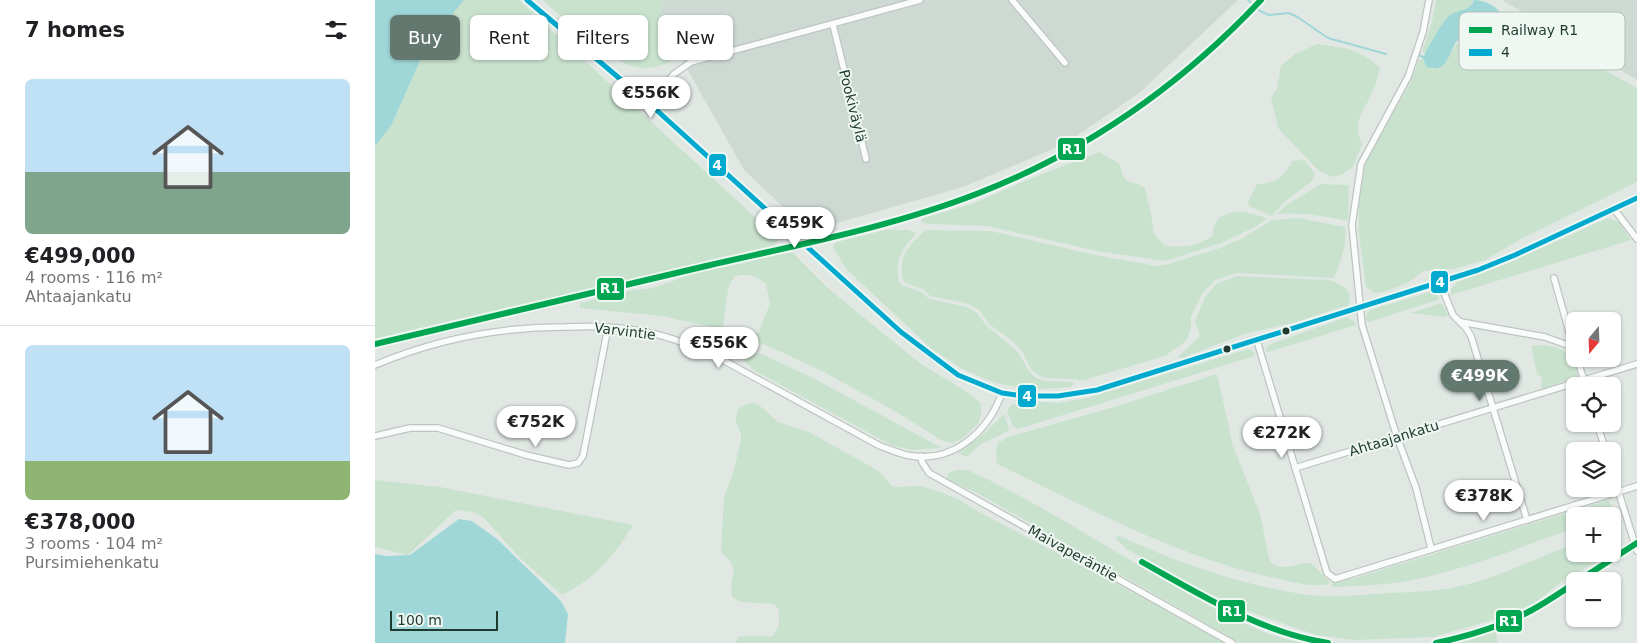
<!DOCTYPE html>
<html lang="en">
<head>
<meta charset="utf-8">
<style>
	:root { --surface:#fff; --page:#f2f2f2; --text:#202124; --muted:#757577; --line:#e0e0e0; --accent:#63786f }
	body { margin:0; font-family:"DejaVu Sans",sans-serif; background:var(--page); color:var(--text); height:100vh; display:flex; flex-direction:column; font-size:19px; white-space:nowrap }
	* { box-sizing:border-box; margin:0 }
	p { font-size:16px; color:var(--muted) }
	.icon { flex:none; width:28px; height:28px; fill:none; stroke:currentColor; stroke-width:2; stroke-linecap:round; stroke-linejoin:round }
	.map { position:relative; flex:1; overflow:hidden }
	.details { display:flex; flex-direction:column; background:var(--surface); width:375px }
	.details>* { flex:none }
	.guide { position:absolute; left:15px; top:15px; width:475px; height:45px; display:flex; gap:10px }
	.needle { width:32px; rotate:199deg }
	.controls { position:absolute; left:1191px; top:312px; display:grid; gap:10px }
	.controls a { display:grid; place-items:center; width:55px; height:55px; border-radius:8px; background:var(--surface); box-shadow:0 1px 4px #0004; font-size:25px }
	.scale { position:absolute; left:15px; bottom:12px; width:108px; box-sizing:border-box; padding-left:5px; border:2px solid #1f3b30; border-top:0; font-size:14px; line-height:18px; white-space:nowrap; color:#1f3b30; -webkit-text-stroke:4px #eff7f2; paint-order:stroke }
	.price { position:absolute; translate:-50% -42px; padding:0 11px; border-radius:18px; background:#fff; color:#222; font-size:16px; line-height:32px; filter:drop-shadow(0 1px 2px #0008) }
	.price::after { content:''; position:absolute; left:50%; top:30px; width:15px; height:11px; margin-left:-8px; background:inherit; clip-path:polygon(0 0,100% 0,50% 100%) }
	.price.selected { background:var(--accent); color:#fff }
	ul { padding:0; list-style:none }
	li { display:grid; align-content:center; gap:10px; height:265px; padding:0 25px }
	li+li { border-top:1px solid var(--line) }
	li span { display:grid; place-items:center; height:155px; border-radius:8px; color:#555 }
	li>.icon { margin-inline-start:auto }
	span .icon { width:90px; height:90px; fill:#fffc; stroke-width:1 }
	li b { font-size:21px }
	h2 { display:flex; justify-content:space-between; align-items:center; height:60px; padding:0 25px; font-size:21px }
	.tag { padding:0 18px; border-radius:8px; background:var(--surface); box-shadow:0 1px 4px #0004; font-size:18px; line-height:45px }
	.tag.selected { background:var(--accent); color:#fff }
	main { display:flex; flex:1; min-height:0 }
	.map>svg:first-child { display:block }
</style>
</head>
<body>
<main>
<section class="details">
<h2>7 homes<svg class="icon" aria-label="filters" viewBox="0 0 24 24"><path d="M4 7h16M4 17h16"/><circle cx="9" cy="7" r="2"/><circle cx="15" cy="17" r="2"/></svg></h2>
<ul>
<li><span style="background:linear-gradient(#bfe0f5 60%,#7fa58c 0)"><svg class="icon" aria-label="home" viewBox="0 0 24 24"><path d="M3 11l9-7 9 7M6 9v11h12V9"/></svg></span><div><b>€499,000</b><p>4 rooms · 116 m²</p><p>Ahtaajankatu</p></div></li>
<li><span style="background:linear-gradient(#bfe0f5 75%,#8fb573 0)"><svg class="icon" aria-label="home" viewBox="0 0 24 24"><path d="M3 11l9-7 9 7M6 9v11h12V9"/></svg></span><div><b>€378,000</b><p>3 rooms · 104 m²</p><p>Pursimiehenkatu</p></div></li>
</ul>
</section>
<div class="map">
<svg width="1262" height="643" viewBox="0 0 1262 643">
	<rect width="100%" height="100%" fill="#e1e8e4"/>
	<g fill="#ced9d3">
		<polygon points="288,0 863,0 764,93 690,144 588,187 434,231 369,170 301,49 286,29 285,16"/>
		<polygon points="1127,0 1262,0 1262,80 1224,57"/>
	</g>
	<g fill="#c9e2ce">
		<polygon points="89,0 144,0 159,13 155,15 175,29 404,239 399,246 0,343 0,146 16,126 52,45"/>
		<path d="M 168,0 L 288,0 C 283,24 286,30 301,49 L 301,57 C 291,66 275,70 261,67 C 245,64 232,50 219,40 C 201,27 184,16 168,0 Z"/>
		<polygon points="1061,0 1099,0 1091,11 1082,12 1053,50 1051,53 1047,52 1057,22"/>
		<polygon points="1126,13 1140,15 1195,51 1262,88 1262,182 1146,239 1110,260 1079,269 1048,271 1034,282 1009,292 999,293 991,287 984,235 983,190 993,156 1034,86 1044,60 1048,59 1058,69 1068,65 1087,36 1097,30 1111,30 1123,19"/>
		<path d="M 942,44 C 971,48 983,48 1005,68 C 1003,77 1000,87 996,95 C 987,115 977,122 987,144 L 978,167 L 966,175 L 957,177 L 943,170 L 903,128 L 896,98 L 902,88 L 906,66 L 920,54 Z"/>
		<path d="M 724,152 L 745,164 L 747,174 L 752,181 L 763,184 L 770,188 L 776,213 L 779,234 L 790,246 C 807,248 823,246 837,236 C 838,232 838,227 840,224 C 850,206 877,212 892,219 L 882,226 L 846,243 L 790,261 L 722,251 L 613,226 L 553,224 L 546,222 L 548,218 L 597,204 L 652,180 Z"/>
		<path d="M 929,160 L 940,173 L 936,182 L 910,201 L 897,216 L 874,206 L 873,201 L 882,184 C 899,184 910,177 917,161 Z"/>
		<path d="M 946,184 L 974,185 L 973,221 C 949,216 926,212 902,214 L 913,204 Z"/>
		<path d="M 923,218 L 970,227 C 972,247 966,260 959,278 L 862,273 L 840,280 L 827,294 L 816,317 L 816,328 L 811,341 L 790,356 L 709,380 L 671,378 L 663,375 L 656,369 L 647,351 L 637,341 L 614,324 L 604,310 L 594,304 L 555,296 L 549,290 L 529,282 C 521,257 534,245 551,230 L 616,231 L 720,255 L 782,266 L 794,264 L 845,248 L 868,238 L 897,220 Z"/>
		<polygon points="1233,218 1244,222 1256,240 1076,295 1076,289 1082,282 1126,266"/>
		<path d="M 510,230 L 533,230 L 542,233 C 527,247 518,263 525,284 L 548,293 L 554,299 L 592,307 L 601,312 L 611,325 L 643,352 L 654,371 L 661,378 L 670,381 L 698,382 L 699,384 L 695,387 L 656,390 L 617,382 L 588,369 L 558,350 L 471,269 L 458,247 L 461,242 Z"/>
		<path d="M 418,253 L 455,290 L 546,364 L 597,395 L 606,404 L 606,415 L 603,424 L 587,439 L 577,443 L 566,440 L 518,410 L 449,372 L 391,345 L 368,337 L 367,334 L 371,330 L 383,333 L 395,304 L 391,284 C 380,276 372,272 359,277 L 353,289 L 348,327 L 341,328 L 287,316 L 205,308 L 205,303 L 254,291 L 278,288 L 323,272 L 395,254 Z"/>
		<path d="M 862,276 L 955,280 C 968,286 978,289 974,305 L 918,323 L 872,333 L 807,358 L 803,357 L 825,336 L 820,321 L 830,297 L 841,284 Z"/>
		<polygon points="1054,292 1062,295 1065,299 994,322 991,321 991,316 995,310"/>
		<polygon points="1067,303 1073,315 1071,317 1035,313"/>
		<polygon points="972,317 980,322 981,325 893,352 891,351 893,345"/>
		<path d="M 1169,345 C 1193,349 1196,354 1203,377 L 1166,389 L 1167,377 L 1162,374 L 1156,346 Z"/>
		<polygon points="873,349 879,352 879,356 643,429 638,426 632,412 636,405 653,401 683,403 712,398"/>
		<polygon points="373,353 387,354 440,379 567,448 538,450 518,446 380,371 370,362 369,357"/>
		<path d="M 842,374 L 858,446 L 885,514 L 895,562 C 906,572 922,563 936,563 L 954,581 L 954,584 C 940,588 918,582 904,579 C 803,558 714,508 622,464 L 621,453 L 623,443 L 633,437 L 739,407 Z"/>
		<path d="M 379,403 L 388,408 L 403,422 L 434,432 L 495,466 L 505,472 L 518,487 L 546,486 L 556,489 L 583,499 L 604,512 L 770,599 L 849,643 L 361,643 L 363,637 C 374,634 387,637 398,636 L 404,625 L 404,610 L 399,604 L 365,602 L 357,597 C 353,575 368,571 347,553 L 346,550 L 349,497 L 359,470 L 366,440 L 366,434 L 361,422 L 361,416 L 364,408 L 369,405 Z"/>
		<polygon points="629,414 634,428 633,431 605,445 591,457 583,453 611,432"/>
		<path d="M 582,470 L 593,470 C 663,502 729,546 796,584 C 838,608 880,634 928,643 L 865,643 L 604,494 L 572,479 L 573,473 Z"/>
		<path d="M 0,480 L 65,487 L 258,525 C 239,556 220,579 187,595 L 147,560 L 108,517 L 98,512 L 81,510 L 33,555 L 0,547 Z"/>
		<path d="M 1233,500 L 1237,507 L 1237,513 L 1234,516 L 1200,516 L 1200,528 C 1143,548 1087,571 1027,582 C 1005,585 981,586 958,587 L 956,585 L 957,582 L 980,578 Z"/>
		<path d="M 742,535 C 801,562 863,584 927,594 C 955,598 986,595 1014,593 C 1040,592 1069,591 1094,584 C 1130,574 1165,557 1200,543 L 1200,554 L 1232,554 L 1231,557 L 1190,579 L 1158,604 L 1114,621 L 1058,637 L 980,640 L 941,635 L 867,609 L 818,586 L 753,550 L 741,539 Z"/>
		<polygon points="1120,630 1123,643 1078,643"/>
	</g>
	<g fill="#9fd7d8">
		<polygon points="0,0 89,0 52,45 16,126 0,146"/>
		<path d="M 1099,0 C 1109,0 1119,5 1126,13 C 1114,39 1103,23 1086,37 C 1073,47 1076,74 1052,67 L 1048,59 C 1049,53 1069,20 1073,17 C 1082,8 1093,14 1099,0 Z"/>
		<polygon points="84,519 97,521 122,539 186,601 193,614 190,643 0,643 0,554 12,556 35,555"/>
	</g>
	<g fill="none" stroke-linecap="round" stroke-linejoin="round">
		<g stroke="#9fd7d8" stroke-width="2">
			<polyline points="873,0 885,11 894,15 913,13 921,16 953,38 1011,54"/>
			<polyline points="1044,55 1048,57"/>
		</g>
		<g stroke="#bec5c1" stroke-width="8">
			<g id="minor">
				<polyline points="152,0 277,106 526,332 583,375 627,393 648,396 683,396 722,390 1103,270 1140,255 1262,198"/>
				<polyline points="637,0 690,63"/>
				<polyline points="1054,0 1048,32 1033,77 986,164 977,225 987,325 1022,437 1041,488 1056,548"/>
				<polyline points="458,25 491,159"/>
				<polyline points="273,103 299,74 316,62 545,0"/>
				<polyline points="1239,209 1262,239"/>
				<polyline points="1179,278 1200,353"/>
				<polyline points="1065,283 1078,315 1091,328 1096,336 1152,520"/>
				<polyline points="1086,322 1170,337 1198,347"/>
				<polyline points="882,341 952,573 960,579 1262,486"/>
				<polyline points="1202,359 1211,386"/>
				<path d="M 0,365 C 61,339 123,327 190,327 C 215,326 241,326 266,331 C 290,335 312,344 335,353 L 505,446 C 514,449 523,453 531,455 C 577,465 613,432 627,393"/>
				<polyline points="1222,424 1231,451"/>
				<polyline points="0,436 35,428 63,428 151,455 194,465 203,463 208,456 233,327"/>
				<polyline points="546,456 547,462 554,473 857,643"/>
				<polyline points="920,468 1262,364"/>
				<polyline points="1238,474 1262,551"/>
			</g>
		</g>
		<use href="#minor" stroke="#fafcfb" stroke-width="5.5"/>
		<g stroke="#eff7f2" stroke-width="9">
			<polyline id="bus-1" points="152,0 277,106 526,332 583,375 627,393 648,396 683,396 722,390 1103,270 1140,255 1262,198"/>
		</g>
		<use href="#bus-1" stroke="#00a9ce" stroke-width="5"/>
		<g stroke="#eff7f2" stroke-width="10">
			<g id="rail-1">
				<path d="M 0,344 C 110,318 221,292 331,266 C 422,245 517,227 604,193 C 712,151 807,84 886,0"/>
				<path d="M 767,562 C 826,595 884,632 953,643"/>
				<polyline points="1203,581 1262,543"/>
				<path d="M 1061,643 C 1094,636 1127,626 1157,610 C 1172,602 1186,592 1200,583"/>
			</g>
		</g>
		<use href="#rail-1" stroke="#00a651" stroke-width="6"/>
	</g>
	<g fill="#1f3b30" stroke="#eff7f2" stroke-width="2">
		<circle cx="911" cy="331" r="4.5"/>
		<circle cx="852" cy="349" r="4.5"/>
	</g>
	<g text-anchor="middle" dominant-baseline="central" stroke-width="4" stroke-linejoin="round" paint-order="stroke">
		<g font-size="14" fill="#1f3b30" stroke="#eff7f2">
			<text transform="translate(478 106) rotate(76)">Pookiväylä</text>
			<text transform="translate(250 331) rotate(7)">Varvintie</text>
			<text transform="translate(1019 438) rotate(-17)">Ahtaajankatu</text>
			<text transform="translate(698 553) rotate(29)">Maivaperäntie</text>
		</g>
	</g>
	<rect x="1084" y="12" width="166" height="58" rx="8" fill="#eff7f2" stroke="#b1bfb8" stroke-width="1"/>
	<rect x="1094" y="27" width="23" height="6" fill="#00a651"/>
	<rect x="1094" y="49" width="23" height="7" fill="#00a9ce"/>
	<g font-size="14" fill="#1f3b30">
		<text x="1126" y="35">Railway R1</text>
		<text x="1126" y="57">4</text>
	</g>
	<g stroke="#eff7f2" stroke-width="2">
		<rect x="682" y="137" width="29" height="24" rx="5" fill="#00a651"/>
		<rect x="333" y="153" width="19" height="24" rx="5" fill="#00a9ce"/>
		<rect x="1055" y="270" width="19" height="24" rx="5" fill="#00a9ce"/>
		<rect x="221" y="277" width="29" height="24" rx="5" fill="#00a651"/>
		<rect x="642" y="384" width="20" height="24" rx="5" fill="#00a9ce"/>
		<rect x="842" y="599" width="29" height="24" rx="5" fill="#00a651"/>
		<rect x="1120" y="609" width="28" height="24" rx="5" fill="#00a651"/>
	</g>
	<g font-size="14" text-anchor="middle" font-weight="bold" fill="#fff">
		<text x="697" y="154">R1</text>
		<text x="342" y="170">4</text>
		<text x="1065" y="287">4</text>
		<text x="235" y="293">R1</text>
		<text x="652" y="401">4</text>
		<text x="857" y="616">R1</text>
		<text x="1134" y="626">R1</text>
	</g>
</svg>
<div class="controls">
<a><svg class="needle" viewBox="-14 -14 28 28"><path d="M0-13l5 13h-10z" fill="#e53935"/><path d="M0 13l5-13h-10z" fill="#757577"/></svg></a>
<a><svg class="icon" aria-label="locate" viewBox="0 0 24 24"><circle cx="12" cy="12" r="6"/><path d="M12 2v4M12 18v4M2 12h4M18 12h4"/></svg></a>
<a><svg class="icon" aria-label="layers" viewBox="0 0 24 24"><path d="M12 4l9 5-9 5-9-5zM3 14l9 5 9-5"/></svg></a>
<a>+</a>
<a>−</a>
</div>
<div class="scale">100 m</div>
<b class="price" style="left:276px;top:119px">€556K</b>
<b class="price" style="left:420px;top:249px">€459K</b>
<b class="price" style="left:344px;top:369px">€556K</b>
<b class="price selected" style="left:1105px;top:402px">€499K</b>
<b class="price" style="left:161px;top:448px">€752K</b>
<b class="price" style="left:907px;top:459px">€272K</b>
<b class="price" style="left:1109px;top:522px">€378K</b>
<div class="guide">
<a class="tag selected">Buy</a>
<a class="tag">Rent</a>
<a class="tag">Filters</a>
<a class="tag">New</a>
</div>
</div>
</main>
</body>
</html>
